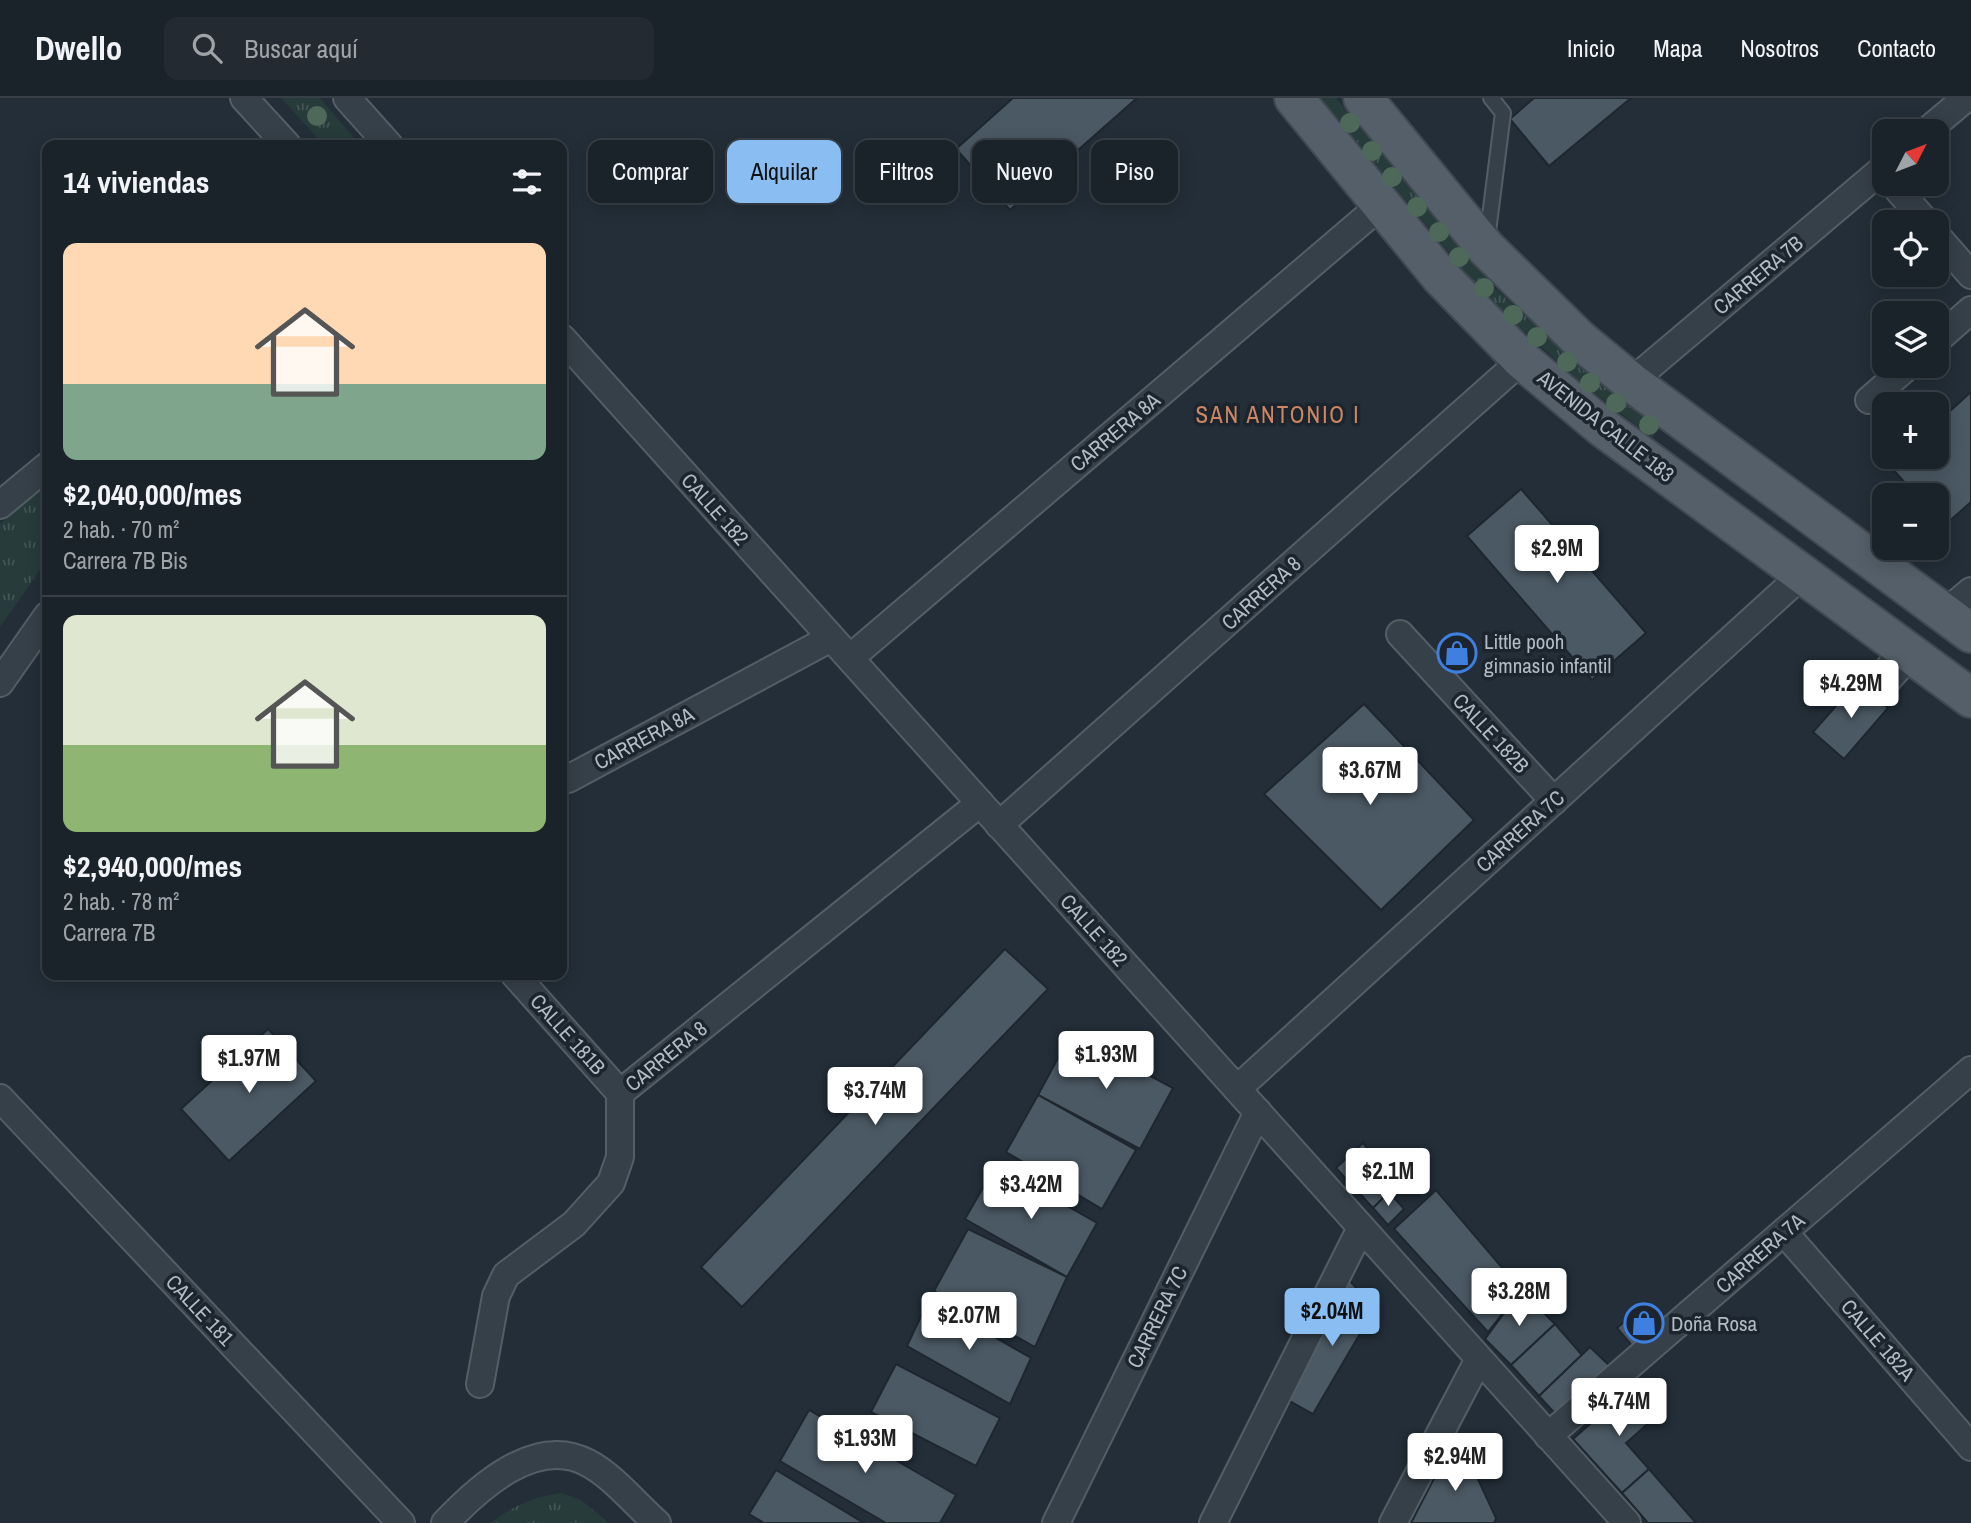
<!DOCTYPE html>
<html lang="es">
<head>
<meta charset="utf-8">
<style>
	:root { --surface:#1a222a; --page:#232a32; --text:#f1f3f6; --muted:#9fa4a8; --line:#383f47; --accent:#8abdf1 }
	body { margin:0; font-family:"Archivo Narrow",sans-serif; background:var(--page); color:var(--text); height:100vh; display:flex; flex-direction:column; font-size:26px; white-space:nowrap }
	* { box-sizing:border-box; margin:0 }
	p { font-size:23px; color:var(--muted) }
	.icon { flex:none; width:38px; height:38px; fill:none; stroke:currentColor; stroke-width:2; stroke-linecap:round; stroke-linejoin:round }
	.map { position:relative; flex:1; overflow:hidden }
	.panel { position:absolute; left:42px; top:42px; width:525px; height:840px; display:flex; flex-direction:column; background:var(--surface); border-radius:14px; box-shadow:0 4px 18px #0003,0 0 0 2px var(--line) }
	.panel>* { flex:none }
	.top-card { position:absolute; left:588px; top:42px; width:665px; height:63px; display:flex; gap:14px }
	.needle { width:46px; rotate:48deg }
	.controls { position:absolute; left:1872px; top:21px; display:grid; gap:14px }
	.controls a { display:grid; place-items:center; width:77px; height:77px; border-radius:14px; background:var(--surface); box-shadow:0 4px 18px #0003,0 0 0 2px var(--line); font-size:35px }
	.price { position:absolute; translate:-50% -60px; padding:0 16px; border-radius:7px; background:#fff; color:#222; font-size:23px; line-height:46px; filter:drop-shadow(0 2px 4px #0008) }
	.price::after { content:''; position:absolute; left:50%; top:42px; width:21px; height:16px; margin-left:-10px; background:inherit; clip-path:polygon(0 0,100% 0,50% 100%) }
	.price.selected { background:var(--accent); color:#111 }
	ul { padding:0; list-style:none }
	li { display:grid; align-content:center; gap:14px; height:371px; padding:0 21px }
	li+li { border-top:2px solid var(--line) }
	li span { display:grid; place-items:center; height:217px; border-radius:14px; color:#555 }
	li>.icon { margin-inline-start:auto }
	span .icon { width:126px; height:126px; fill:#fffc; stroke-width:1 }
	li b { font-size:30px }
	h2 { display:flex; justify-content:space-between; align-items:center; height:84px; padding:0 21px; font-size:30px }
	.tag { padding:0 24px; border-radius:14px; background:var(--surface); box-shadow:0 4px 18px #0003,0 0 0 2px var(--line); font-size:24px; line-height:63px }
	.tag.selected { background:var(--accent); color:#111 }
	header { display:flex; align-items:center; gap:42px; box-sizing:border-box; height:98px; padding:0 35px; background:var(--surface); border-bottom:2px solid var(--line) }
	header strong { font-size:33px }
	nav { display:flex; gap:38px; margin-inline-start:auto; font-size:24px }
	.search { width:490px; height:63px; background:var(--page); display:flex; align-items:center; gap:18px; box-sizing:border-box; padding:0 24px; border-radius:14px; color:var(--muted); font-size:26px }
	.map>svg:first-child { display:block }
</style>
</head>
<body>
<header>
<strong>Dwello</strong>
<div class="search"><svg class="icon" aria-label="search" viewBox="0 0 24 24"><circle cx="10" cy="10" r="6"/><path d="M15 15l6 6"/></svg>Buscar aquí</div>
<nav><a>Inicio</a><a>Mapa</a><a>Nosotros</a><a>Contacto</a></nav>
</header>
<div class="map">
<svg width="1971" height="1425" viewBox="0 0 1971 1425">
	<defs>
		<pattern id="grass-tufts" width="24" height="20" patternUnits="userSpaceOnUse" patternTransform="scale(1.75)"><rect width="24" height="20" fill="#263b3a"/><path d="M3 7l-1-3M5 7V3M7 7l1-3M15 17l-1-3M17 17v-4M19 17l1-3" fill="none" stroke="#435555"/></pattern>
	</defs>
	<rect width="100%" height="100%" fill="#232e38"/>
	<g fill="url(#grass-tufts)">
		<polygon points="281,0 320,0 360,47 324,47"/>
		<polygon points="1321,0 1336,0 1495,190 1589,277 1659,327 1653,340 1584,287 1486,199"/>
		<polygon points="47,385 47,462 0,529 0,426"/>
		<path d="M 561,1395 L 581,1402 L 609,1425 L 491,1425 C 513,1408 533,1399 561,1395 Z"/>
	</g>
	<g fill="#4b5964" stroke="#1e2730" stroke-width="2">
		<polygon points="1013,0 1137,0 1010,112 956,51"/>
		<polygon points="1534,0 1631,0 1549,68 1510,21"/>
		<polygon points="1971,294 1971,404 1944,428 1937,421 1937,397 1916,397 1889,367 1899,359 1937,359 1937,325"/>
		<polygon points="1521,391 1646,535 1592,582 1467,438"/>
		<polygon points="1858,583 1888,610 1844,661 1813,634"/>
		<polygon points="1364,606 1474,722 1381,812 1264,696"/>
		<polygon points="1005,851 1048,891 742,1209 701,1169"/>
		<polygon points="268,931 316,983 229,1063 181,1011"/>
		<polygon points="1071,936 1173,990 1140,1051 1038,997"/>
		<polygon points="1038,997 1136,1052 1102,1111 1006,1054"/>
		<polygon points="1363,1045 1398,1087 1373,1110 1336,1070"/>
		<polygon points="996,1067 1097,1125 1067,1179 965,1121"/>
		<polygon points="1436,1092 1521,1192 1488,1234 1394,1131"/>
		<polygon points="1389,1094 1404,1111 1388,1127 1373,1110"/>
		<polygon points="968,1131 1067,1179 1035,1249 934,1193"/>
		<polygon points="1349,1182 1375,1210 1313,1316 1288,1302"/>
		<polygon points="1521,1192 1555,1226 1511,1267 1485,1241"/>
		<polygon points="929,1201 1031,1260 1010,1306 907,1248"/>
		<polygon points="1647,1204 1667,1223 1634,1250 1617,1230"/>
		<polygon points="1555,1226 1582,1257 1539,1298 1511,1267"/>
		<polygon points="1590,1249 1616,1274 1560,1321 1539,1298"/>
		<polygon points="896,1266 1000,1320 976,1368 871,1314"/>
		<polygon points="1635,1286 1661,1314 1626,1345 1649,1371 1622,1395 1573,1341"/>
		<polygon points="809,1312 956,1397 940,1425 886,1425 780,1363"/>
		<polygon points="1457,1336 1496,1420 1494,1425 1411,1425"/>
		<polygon points="1649,1371 1696,1425 1648,1425 1622,1395"/>
		<polygon points="776,1372 864,1425 764,1425 749,1416"/>
	</g>
	<g fill="none" stroke-linecap="round" stroke-linejoin="round">
		<g stroke="#545e67" stroke-width="18">
			<g id="lane">
				<polyline points="1487,142 1503,15 1491,0"/>
				<polyline points="1865,589 1900,548"/>
				<polyline points="1878,601 1915,561"/>
			</g>
		</g>
		<g stroke="#545e67" stroke-width="30">
			<g id="street">
				<polyline points="244,0 287,47"/>
				<polyline points="347,0 389,47"/>
				<polyline points="1927,33 1966,0"/>
				<polyline points="1893,86 1926,124"/>
				<polyline points="1937,138 1971,177"/>
				<polyline points="562,240 1627,1425"/>
				<polyline points="1937,242 1971,212"/>
				<polyline points="1631,284 1885,69"/>
				<polyline points="1869,302 1908,268"/>
				<polyline points="0,407 47,368"/>
				<polyline points="1945,515 1971,493"/>
				<polyline points="1400,536 1554,703"/>
				<polyline points="850,560 1381,107"/>
				<polyline points="0,585 47,518"/>
				<polyline points="568,681 831,540"/>
				<polyline points="999,727 1522,262"/>
				<polyline points="515,877 620,995"/>
				<polyline points="1237,991 1804,475"/>
				<polyline points="620,995 980,705"/>
				<polyline points="0,1000 401,1425"/>
				<polyline points="1784,1134 1971,1349"/>
				<polyline points="480,1286 496,1198 506,1177 574,1126 611,1085 620,1059 620,995"/>
				<polyline points="1548,1338 1971,972"/>
				<path d="M 445,1425 C 479,1389 536,1337 588,1365 C 613,1378 635,1406 657,1425"/>
				<polyline points="1056,1425 1258,1014"/>
				<polyline points="1213,1425 1361,1130"/>
				<polyline points="1393,1425 1479,1261"/>
			</g>
		</g>
		<g stroke="#404952" stroke-width="42">
			<g id="primary">
				<polyline points="1294,0 1440,178 1522,262 1602,329 1971,600"/>
				<polyline points="1363,0 1486,150 1580,242 1631,284 1971,535"/>
			</g>
		</g>
		<use href="#lane" stroke="#364049" stroke-width="14"/>
		<use href="#street" stroke="#364049" stroke-width="26"/>
		<use href="#primary" stroke="#545f69" stroke-width="38"/>
	</g>
	<g fill="#4e695a">
		<circle cx="317" cy="18" r="10"/>
		<circle cx="1350" cy="25" r="10"/>
		<circle cx="1372" cy="53" r="10"/>
		<circle cx="1392" cy="79" r="10"/>
		<circle cx="1417" cy="109" r="10"/>
		<circle cx="1439" cy="134" r="10"/>
		<circle cx="1459" cy="159" r="10"/>
		<circle cx="1484" cy="190" r="10"/>
		<circle cx="1513" cy="217" r="10"/>
		<circle cx="1537" cy="239" r="10"/>
		<circle cx="1567" cy="264" r="10"/>
		<circle cx="1590" cy="285" r="10"/>
		<circle cx="1616" cy="305" r="10"/>
		<circle cx="1649" cy="327" r="10"/>
	</g>
	<defs>
		<g id="shop-ring" transform="scale(2.0125)"><circle r="9.5" fill="#1c252d" stroke="#3f7fe0" stroke-width="1.5"/><path d="M-5-2.5h2.3a2.7 3.5 0 0 1 5.4 0H5L5.5 6h-11ZM-1.5-2.5h3a1.5 2.3 0 0 0-3 0Z" fill="#3f7fe0"/></g>
	</defs>
	<g fill-rule="evenodd">
		<use href="#shop-ring" x="1457" y="555"/>
		<use href="#shop-ring" x="1644" y="1225"/>
	</g>
	<g text-anchor="middle" dominant-baseline="central" stroke-width="7" stroke-linejoin="round" paint-order="stroke">
		<g font-size="21" fill="#b1bbc5" stroke="#1c252d">
			<text transform="translate(1758 177) rotate(-40)">CARRERA 7B</text>
			<text transform="translate(1606 328) rotate(38)">AVENIDA CALLE 183</text>
			<text transform="translate(1115 334) rotate(-40)">CARRERA 8A</text>
			<text transform="translate(715 411) rotate(48)">CALLE 182</text>
			<text transform="translate(1261 495) rotate(-42)">CARRERA 8</text>
			<text transform="translate(1491 635) rotate(47)">CALLE 182B</text>
			<text transform="translate(644 640) rotate(-28)">CARRERA 8A</text>
			<text transform="translate(1520 733) rotate(-42)">CARRERA 7C</text>
			<text transform="translate(1094 832) rotate(48)">CALLE 182</text>
			<text transform="translate(568 936) rotate(48)">CALLE 181B</text>
			<text transform="translate(666 958) rotate(-39)">CARRERA 8</text>
			<text transform="translate(1760 1155) rotate(-41)">CARRERA 7A</text>
			<text transform="translate(200 1212) rotate(47)">CALLE 181</text>
			<text transform="translate(1157 1219) rotate(-64)">CARRERA 7C</text>
			<text transform="translate(1878 1242) rotate(49)">CALLE 182A</text>
		</g>
		<g font-size="21" fill="#b1bbc5" stroke="#1c252d" text-anchor="start">
			<text x="1484" y="543">Little pooh<tspan x="1484" dy="24">gimnasio infantil</tspan></text>
			<text x="1671" y="1225">Doña Rosa</text>
		</g>
		<g font-size="23" letter-spacing="2" fill="#cd8764" stroke="#1c252d">
			<text x="1278" y="316">SAN ANTONIO I</text>
		</g>
	</g>
</svg>
<div class="controls">
<a><svg class="needle" viewBox="-14 -14 28 28"><path d="M0-13l5 13h-10z" fill="#e53935"/><path d="M0 13l5-13h-10z" fill="#9fa4a8"/></svg></a>
<a><svg class="icon" aria-label="locate" viewBox="0 0 24 24"><circle cx="12" cy="12" r="6"/><path d="M12 2v4M12 18v4M2 12h4M18 12h4"/></svg></a>
<a><svg class="icon" aria-label="layers" viewBox="0 0 24 24"><path d="M12 4l9 5-9 5-9-5zM3 14l9 5 9-5"/></svg></a>
<a>+</a>
<a>−</a>
</div>
<b class="price" style="left:1557px;top:487px">$2.9M</b>
<b class="price" style="left:1851px;top:622px">$4.29M</b>
<b class="price" style="left:1370px;top:709px">$3.67M</b>
<b class="price" style="left:1106px;top:993px">$1.93M</b>
<b class="price" style="left:249px;top:997px">$1.97M</b>
<b class="price" style="left:875px;top:1029px">$3.74M</b>
<b class="price" style="left:1388px;top:1110px">$2.1M</b>
<b class="price" style="left:1031px;top:1123px">$3.42M</b>
<b class="price" style="left:1519px;top:1230px">$3.28M</b>
<b class="price selected" style="left:1332px;top:1250px">$2.04M</b>
<b class="price" style="left:969px;top:1254px">$2.07M</b>
<b class="price" style="left:1619px;top:1340px">$4.74M</b>
<b class="price" style="left:865px;top:1377px">$1.93M</b>
<b class="price" style="left:1455px;top:1395px">$2.94M</b>
<div class="top-card">
<a class="tag">Comprar</a>
<a class="tag selected">Alquilar</a>
<a class="tag">Filtros</a>
<a class="tag">Nuevo</a>
<a class="tag">Piso</a>
</div>
<section class="panel">
<h2>14 viviendas<svg class="icon" aria-label="filters" viewBox="0 0 24 24"><path d="M4 7h16M4 17h16"/><circle cx="9" cy="7" r="2"/><circle cx="15" cy="17" r="2"/></svg></h2>
<ul>
<li><span style="background:linear-gradient(#ffd9b3 65%,#7fa58c 0)"><svg class="icon" aria-label="home" viewBox="0 0 24 24"><path d="M3 11l9-7 9 7M6 9v11h12V9"/></svg></span><div><b>$2,040,000/mes</b><p>2 hab. · 70 m²</p><p>Carrera 7B Bis</p></div></li>
<li><span style="background:linear-gradient(#dfe7d0 60%,#8fb573 0)"><svg class="icon" aria-label="home" viewBox="0 0 24 24"><path d="M3 11l9-7 9 7M6 9v11h12V9"/></svg></span><div><b>$2,940,000/mes</b><p>2 hab. · 78 m²</p><p>Carrera 7B</p></div></li>
</ul>
</section>
</div>
</body>
</html>
